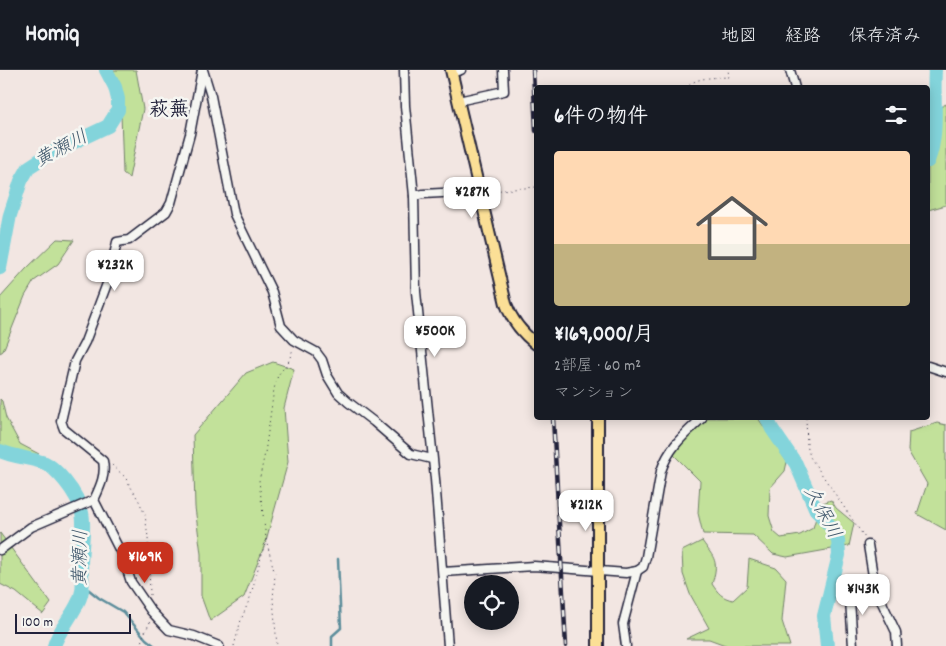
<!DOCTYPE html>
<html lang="ja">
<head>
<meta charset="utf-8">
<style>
	:root { --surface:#171b24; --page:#242831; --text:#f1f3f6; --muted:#9ea1a6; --line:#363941; --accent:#c8321e }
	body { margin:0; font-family:Dekko,"Klee One",sans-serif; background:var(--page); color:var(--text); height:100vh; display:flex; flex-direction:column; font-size:19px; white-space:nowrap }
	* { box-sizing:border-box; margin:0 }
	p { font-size:16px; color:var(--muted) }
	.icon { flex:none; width:28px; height:28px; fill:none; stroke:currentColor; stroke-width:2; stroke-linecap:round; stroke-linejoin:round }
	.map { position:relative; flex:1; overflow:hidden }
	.sheet { position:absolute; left:534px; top:15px; width:396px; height:335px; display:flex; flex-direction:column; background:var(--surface); border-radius:5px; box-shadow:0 2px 12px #0003 }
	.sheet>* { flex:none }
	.fabs { position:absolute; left:464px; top:505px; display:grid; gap:10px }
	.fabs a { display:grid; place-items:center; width:55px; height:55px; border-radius:50%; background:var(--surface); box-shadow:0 2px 12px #0003; font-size:25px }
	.scale { position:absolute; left:15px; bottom:12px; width:116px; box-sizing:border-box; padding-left:5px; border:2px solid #22223b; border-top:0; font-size:14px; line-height:18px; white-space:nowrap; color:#22223b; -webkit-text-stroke:4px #f6f6f2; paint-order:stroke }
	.price { position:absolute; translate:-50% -42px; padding:0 11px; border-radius:10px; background:#fff; color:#222; font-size:16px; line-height:32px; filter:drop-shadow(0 1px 2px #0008) }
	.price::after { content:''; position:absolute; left:50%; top:30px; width:15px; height:11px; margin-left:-8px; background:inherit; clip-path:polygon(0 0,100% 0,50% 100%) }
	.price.active { background:var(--accent); color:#fff }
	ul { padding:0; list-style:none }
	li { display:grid; align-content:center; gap:10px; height:265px; padding:0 20px }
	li+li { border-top:1px solid var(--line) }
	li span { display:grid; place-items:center; height:155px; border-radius:5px; color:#555 }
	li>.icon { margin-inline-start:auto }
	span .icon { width:90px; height:90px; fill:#fffc; stroke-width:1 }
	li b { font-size:21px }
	h2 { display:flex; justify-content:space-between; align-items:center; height:60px; padding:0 20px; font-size:21px }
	header { display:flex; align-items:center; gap:30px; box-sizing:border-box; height:70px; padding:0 25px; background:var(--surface); border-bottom:1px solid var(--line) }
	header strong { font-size:24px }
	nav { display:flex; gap:28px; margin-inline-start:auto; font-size:18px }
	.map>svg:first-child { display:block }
</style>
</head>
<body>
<header>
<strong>Homiq</strong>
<nav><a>地図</a><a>経路</a><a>保存済み</a></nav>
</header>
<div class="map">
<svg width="946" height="576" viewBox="0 0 946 576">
	<rect width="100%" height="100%" fill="#f2e6e2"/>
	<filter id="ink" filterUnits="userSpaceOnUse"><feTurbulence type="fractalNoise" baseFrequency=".02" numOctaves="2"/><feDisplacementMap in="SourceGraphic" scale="10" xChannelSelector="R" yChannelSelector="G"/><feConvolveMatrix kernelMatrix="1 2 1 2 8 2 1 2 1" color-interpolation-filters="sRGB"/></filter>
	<g filter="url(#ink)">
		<g fill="#c2e19a" stroke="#72826a">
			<polygon points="113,0 136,0 143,39 129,108 123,103 120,14"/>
			<polygon points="946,34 946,135 928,140 928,81 937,39"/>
			<polygon points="57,169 74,170 58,194 34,211 25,226 3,281 0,283 0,228 26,199"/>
			<polygon points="273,292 294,299 284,338 288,392 265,474 244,527 210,551 201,526 201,484 195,437 193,365 246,303"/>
			<polygon points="0,329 2,331 6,348 20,374 39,384 35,391 0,381"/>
			<polygon points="707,348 758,348 787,392 785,401 770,418 769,446 774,462 781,468 800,465 813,458 820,434 831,430 836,438 854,453 849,476 787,487 773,484 753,465 703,464 698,443 700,411 670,381"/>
			<polygon points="937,353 946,355 946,460 917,444 927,414 908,381 909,362"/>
			<polygon points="0,463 51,533 43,544 16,522 0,514"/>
			<path d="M 702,471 C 715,489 719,491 712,514 C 718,523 722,528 733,530 L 747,517 L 749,489 L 776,498 L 786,509 L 782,551 L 790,576 L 728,576 L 709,569 L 686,569 L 709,558 L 690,524 L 683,504 L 682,481 Z"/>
		</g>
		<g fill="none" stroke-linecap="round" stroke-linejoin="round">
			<g stroke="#5c8d9b" stroke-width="2.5">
				<polyline points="83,515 99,528 123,542 146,569 155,576"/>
				<polyline points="332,576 332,566 341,558 338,489"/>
			</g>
			<g stroke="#83d4db" stroke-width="14">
				<path d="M 928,91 C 939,63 933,30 935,0"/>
				<polyline points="0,198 10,145 21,111 29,97 49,84 108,56 118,40 118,29 115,17 106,0"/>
				<polyline points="767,348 772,359 796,394 816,440 832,458 838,470 839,485 824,546 827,576"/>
				<path d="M 0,381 C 14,387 30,388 45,393 C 52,396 60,405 65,411 C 91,443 82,458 81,494 C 81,505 85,514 81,525 C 76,543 59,558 54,576"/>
			</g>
			<g stroke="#22223b" stroke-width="11">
				<g id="minor">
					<polyline points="203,0 211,26 234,144 272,222 281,256 294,270 316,282 322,290 327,305 338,323 348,332 374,352 411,384 432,389"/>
					<polyline points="404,0 405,36 414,126 416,222 435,409 448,576"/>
					<polyline points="790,0 795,18"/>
					<polyline points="451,3 461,0"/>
					<polyline points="458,31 504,21 503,0"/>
					<polyline points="414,126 423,124 479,121"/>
					<polyline points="928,296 946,302"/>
					<polyline points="94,430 123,487 131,512 151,541 169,560 194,566 219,576"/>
					<polyline points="868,475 875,518 896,562 897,576"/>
					<path d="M 0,480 L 31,457 L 94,430 C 100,417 106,405 103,391 L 64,359 L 61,351 L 75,291 L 85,272 L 108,211 L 117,172 L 129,170 L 166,142 L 171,133 L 190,64 L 202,0"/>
					<path d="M 443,502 L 534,496 L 626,503 L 637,501 L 643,497 L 646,487 L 661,401 C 669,377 684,365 702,348"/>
					<polyline points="626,576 623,554 637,501"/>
					<polyline points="853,576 850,530 875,518"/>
				</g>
			</g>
			<g stroke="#22223b" stroke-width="14">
				<g id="major">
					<path d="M 451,0 L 506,234 C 512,251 522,263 536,274"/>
					<polyline points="598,576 598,348"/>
				</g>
			</g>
			<g stroke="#22223b" stroke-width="1" stroke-dasharray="1 4" stroke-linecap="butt">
				<path d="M 686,18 C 696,6 715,8 729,7 L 728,0"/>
				<polyline points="490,123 501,120 536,117"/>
				<polyline points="806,348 807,375 810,387 865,468"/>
				<polyline points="112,395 125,407 139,431 145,445 148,467 150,525"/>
				<polyline points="266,469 275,505 273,529 277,576"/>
				<polyline points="141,576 142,568 150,552"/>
				<polyline points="234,576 241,550 250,528 266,469 259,411 265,383 274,319 278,305 288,293 293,279"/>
			</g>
			<use href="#minor" stroke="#f6f6f2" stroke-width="8"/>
			<use href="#major" stroke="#fbdf96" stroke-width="10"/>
			<g stroke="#22223b" stroke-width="4.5">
				<g id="rail">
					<polyline points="533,0 536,61"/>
					<polyline points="553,348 566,576"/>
				</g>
			</g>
			<use href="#rail" stroke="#f6f6f2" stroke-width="2.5" stroke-dasharray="8" stroke-linecap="butt"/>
		</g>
	</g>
	<g text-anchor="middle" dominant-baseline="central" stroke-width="5" stroke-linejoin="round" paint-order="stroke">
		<g font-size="19" font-style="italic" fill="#3f576b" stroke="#f6f6f2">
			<text transform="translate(62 80) rotate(-28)">黄瀬川</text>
			<text transform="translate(821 443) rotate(62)">久保川</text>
			<text transform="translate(82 488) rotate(-89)">黄瀬川</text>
		</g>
		<g font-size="20" font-weight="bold" fill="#22223b" stroke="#f6f6f2">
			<text x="169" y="41">萩蕪</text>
		</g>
	</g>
</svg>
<div class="fabs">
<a><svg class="icon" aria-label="locate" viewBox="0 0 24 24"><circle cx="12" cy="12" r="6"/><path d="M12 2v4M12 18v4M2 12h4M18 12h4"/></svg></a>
</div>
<div class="scale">100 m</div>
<b class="price" style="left:472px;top:149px">¥287K</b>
<b class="price" style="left:115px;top:222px">¥232K</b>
<b class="price" style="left:435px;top:288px">¥500K</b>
<b class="price" style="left:586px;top:462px">¥212K</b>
<b class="price active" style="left:145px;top:514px">¥169K</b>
<b class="price" style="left:863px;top:546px">¥143K</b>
<section class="sheet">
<h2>6件の物件<svg class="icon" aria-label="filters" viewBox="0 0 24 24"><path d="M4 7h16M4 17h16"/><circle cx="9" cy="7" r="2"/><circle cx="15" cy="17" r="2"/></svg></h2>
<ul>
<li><span style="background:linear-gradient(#ffd9b3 60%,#c2b280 0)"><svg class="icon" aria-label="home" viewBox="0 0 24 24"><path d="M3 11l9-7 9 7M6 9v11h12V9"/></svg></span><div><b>¥169,000/月</b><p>2部屋 · 60 m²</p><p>マンション</p></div></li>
</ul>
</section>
</div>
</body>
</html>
